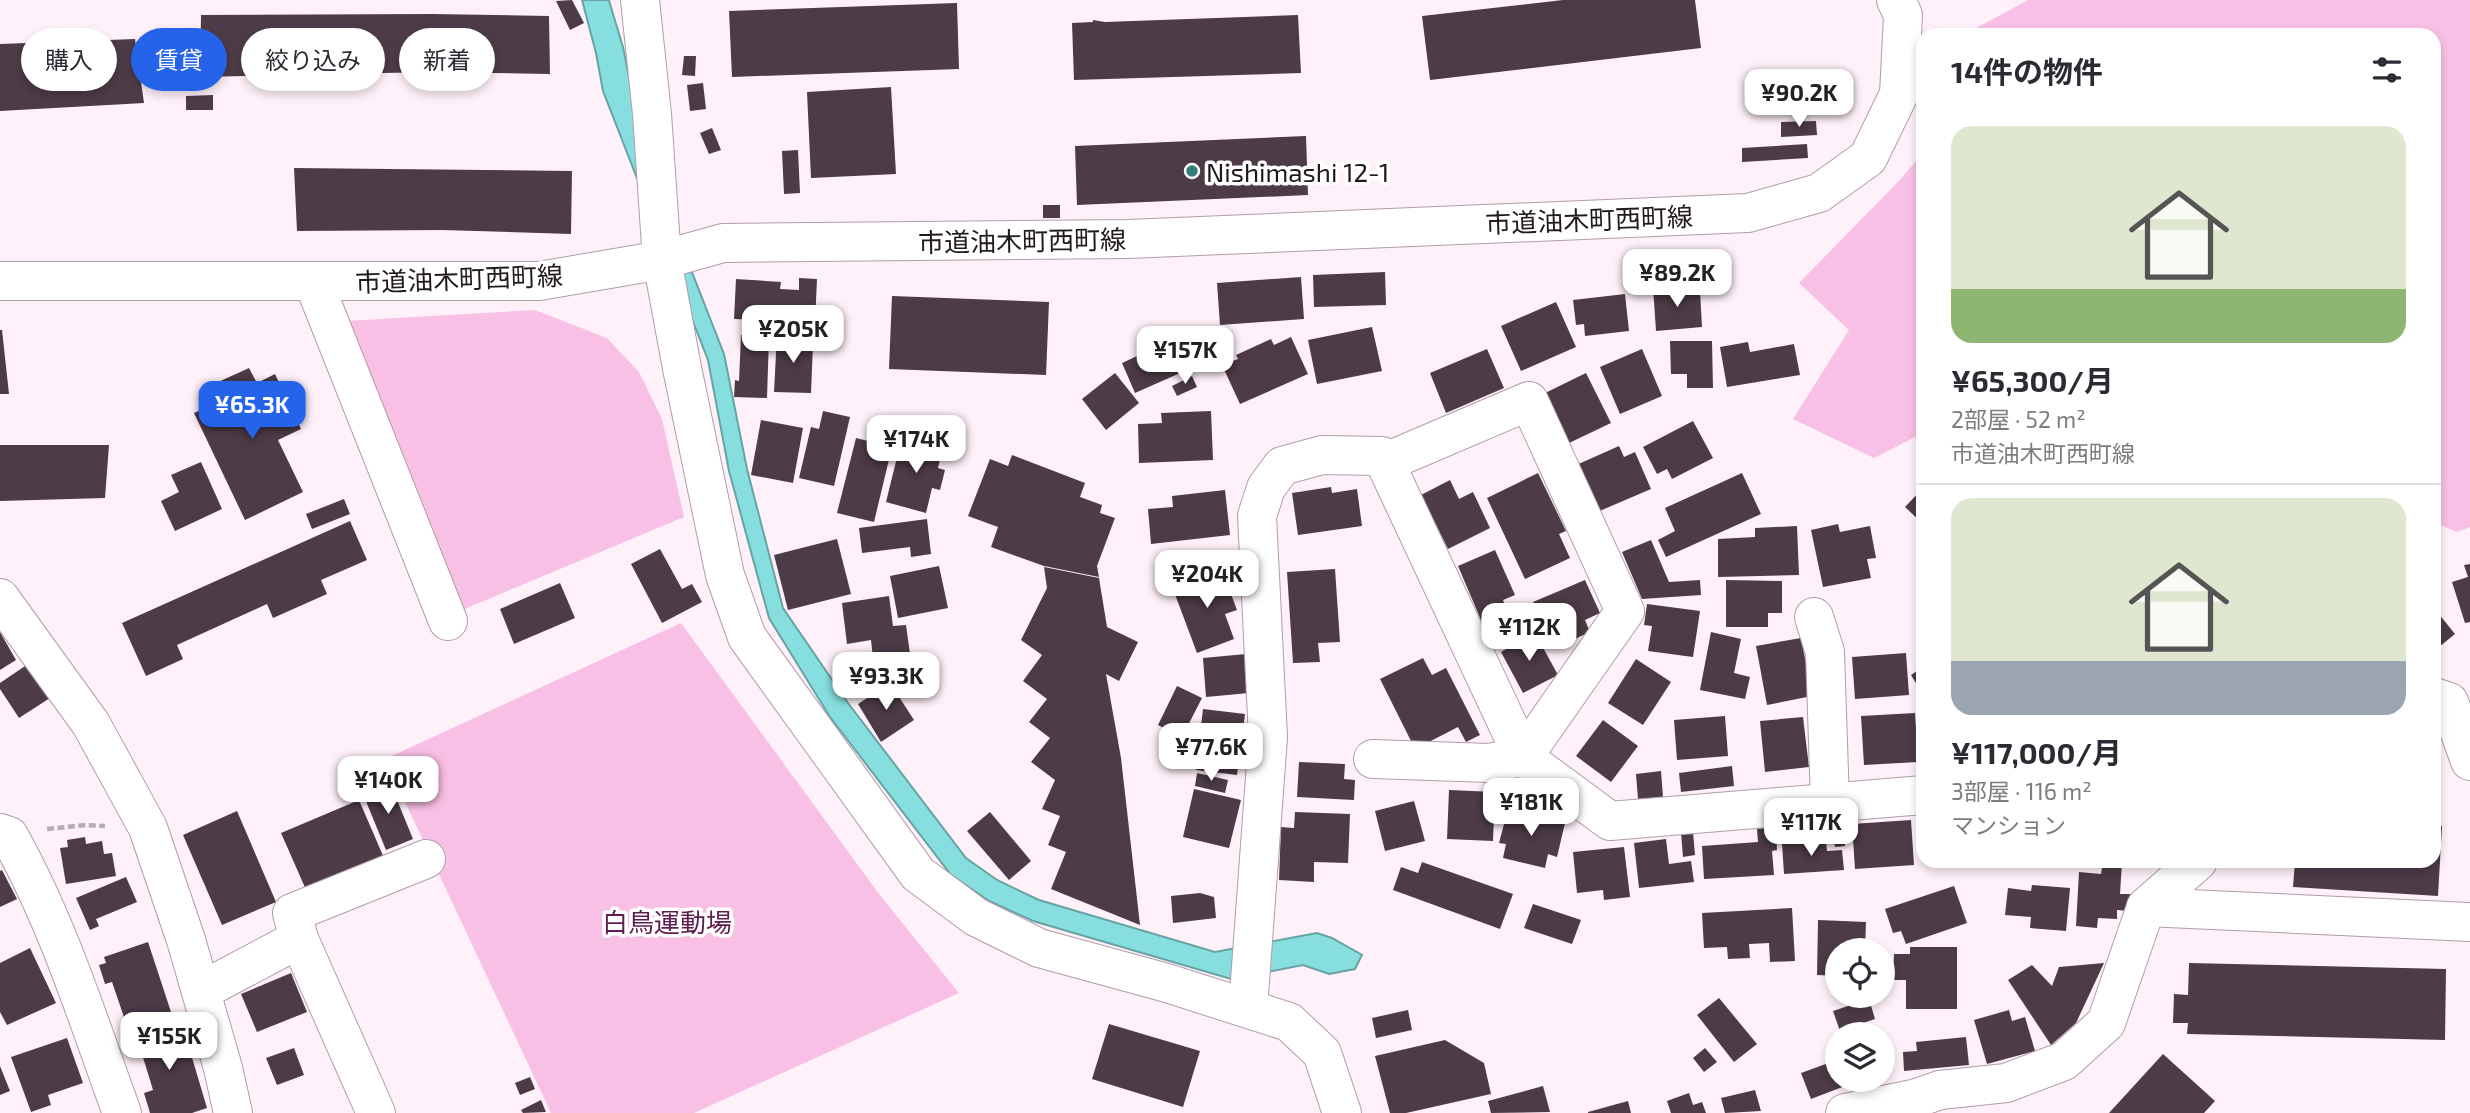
<!DOCTYPE html>
<html lang="ja">
<head>
<meta charset="utf-8">
<style>
	:root { --surface:#fff; --page:#f7f7f7; --text:#2b2b33; --muted:#7c7c81; --line:#e1e1e2; --accent:#2563eb }
	body { margin:0; font-family:"Exo 2","Noto Sans JP",sans-serif; background:var(--page); color:var(--text); height:100vh; display:flex; flex-direction:column; font-size:26px; white-space:nowrap }
	* { box-sizing:border-box; margin:0 }
	p { font-size:23px; color:var(--muted) }
	.icon { flex:none; width:38px; height:38px; fill:none; stroke:currentColor; stroke-width:2; stroke-linecap:round; stroke-linejoin:round }
	.map { position:relative; flex:1; overflow:hidden }
	.drawer { position:absolute; left:1916px; top:28px; width:525px; height:840px; display:flex; flex-direction:column; background:var(--surface); border-radius:21px; box-shadow:0 4px 10px #0003 }
	.drawer>* { flex:none }
	.hud { position:absolute; left:21px; top:28px; width:665px; height:63px; display:flex; gap:14px }
	.buttons { position:absolute; left:1825px; top:938px; display:grid; gap:14px }
	.buttons a { display:grid; place-items:center; width:70px; height:70px; border-radius:50%; background:var(--surface); box-shadow:0 4px 10px #0003; font-size:35px }
	.price { position:absolute; translate:-50% -60px; padding:0 16px; border-radius:14px; background:#fff; color:#222; font-size:23px; line-height:46px; filter:drop-shadow(0 2px 4px #0008) }
	.price::after { content:''; position:absolute; left:50%; top:42px; width:21px; height:16px; margin-left:-10px; background:inherit; clip-path:polygon(0 0,100% 0,50% 100%) }
	.price.active { background:var(--accent); color:#fff }
	ul { padding:0; list-style:none }
	li { display:grid; align-content:center; gap:14px; height:371px; padding:0 35px }
	li+li { border-top:2px solid var(--line) }
	li span { display:grid; place-items:center; height:217px; border-radius:21px; color:#555 }
	li>.icon { margin-inline-start:auto }
	span .icon { width:126px; height:126px; fill:#fffc; stroke-width:1 }
	li b { font-size:30px }
	h2 { display:flex; justify-content:space-between; align-items:center; height:84px; padding:0 35px; font-size:30px }
	.chip { padding:0 24px; border-radius:32px; background:var(--surface); box-shadow:0 4px 10px #0003; font-size:24px; line-height:63px }
	.chip.active { background:var(--accent); color:#fff }
	.map>svg:first-child { display:block }
</style>
</head>
<body>
<div class="map">
<svg width="2470" height="1113" viewBox="0 0 2470 1113">
	<rect width="100%" height="100%" fill="#fff1f9"/>
	<g fill="#f9c0e5">
		<polygon points="2028,0 2470,0 2470,527 2457,532 2434,522 2434,35 1968,35 1969,32"/>
		<polygon points="1923,153 1923,433 1874,458 1793,419 1849,330 1799,283 1898,182"/>
		<polygon points="535,310 607,338 639,372 662,419 684,517 462,610 345,321"/>
		<polygon points="681,623 879,894 959,993 694,1113 551,1113 385,759"/>
	</g>
	<polygon fill="#86dede" stroke="#68a3a4" stroke-width="2" points="582,0 609,0 610,4 623,47 636,112 659,188 724,354 747,469 783,608 848,703 966,858 997,880 1039,900 1215,952 1317,933 1332,938 1362,955 1355,969 1329,974 1303,965 1231,979 1033,921 989,901 951,875 830,717 769,618 729,471 708,360 603,91 596,53"/>
	<g fill="#4d3b47">
		<polygon points="572,0 584,23 570,30 556,1"/>
		<polygon points="1563,0 1695,0 1701,48 1430,80 1422,16"/>
		<polygon points="957,3 959,69 732,77 729,11"/>
		<polygon points="432,14 549,16 550,74 431,72 200,77 201,15"/>
		<polygon points="1298,15 1301,73 1074,80 1072,23 1093,22 1093,20 1105,22"/>
		<polygon points="135,39 144,103 0,111 0,44"/>
		<polygon points="684,56 696,56 695,76 682,75"/>
		<polygon points="703,83 706,109 690,111 687,85"/>
		<polygon points="891,87 896,174 811,178 807,92"/>
		<polygon points="213,95 213,110 186,110 186,96"/>
		<polygon points="1816,121 1817,135 1781,137 1781,122"/>
		<polygon points="712,128 721,150 709,154 700,133"/>
		<polygon points="1306,136 1308,195 1077,205 1075,146"/>
		<polygon points="1807,144 1808,158 1742,162 1742,148"/>
		<polygon points="798,150 800,193 784,194 782,151"/>
		<polygon points="294,168 572,171 571,234 442,230 297,231"/>
		<rect x="1043" y="205" width="17" height="13"/>
		<polygon points="1385,272 1386,305 1314,307 1313,275"/>
		<polygon points="1301,277 1304,319 1220,325 1217,283"/>
		<polygon points="799,278 817,279 815,323 734,319 736,279 781,282 780,289 799,290"/>
		<polygon points="1675,285 1676,293 1700,291 1702,327 1656,331 1653,287"/>
		<polygon points="1625,294 1629,331 1585,336 1584,324 1576,325 1573,300"/>
		<polygon points="892,296 1049,302 1046,375 889,369"/>
		<polygon points="1556,302 1576,347 1521,371 1501,326"/>
		<polygon points="1372,327 1382,371 1317,384 1308,340"/>
		<polygon points="0,330 2,330 9,394 0,394"/>
		<polygon points="777,334 803,335 803,344 813,344 811,393 774,392"/>
		<polygon points="741,335 769,337 767,398 734,397 735,380 739,381"/>
		<polygon points="1291,337 1308,374 1240,404 1222,365 1238,359 1236,355 1271,339 1274,345"/>
		<polygon points="1670,341 1712,341 1713,388 1687,388 1687,374 1671,374"/>
		<polygon points="1748,342 1750,352 1794,344 1800,375 1727,387 1720,347"/>
		<polygon points="1163,344 1167,352 1177,348 1180,354 1198,345 1205,362 1135,393 1122,363"/>
		<polygon points="1487,349 1504,388 1446,413 1430,373"/>
		<polygon points="1642,349 1662,396 1620,414 1600,367"/>
		<polygon points="249,368 257,383 275,374 301,429 278,440 303,492 245,520 194,413 224,399 216,383"/>
		<polygon points="1115,373 1139,403 1106,430 1082,399"/>
		<polygon points="1586,373 1611,423 1567,444 1543,394"/>
		<polygon points="1192,376 1197,387 1177,396 1172,386"/>
		<polygon points="823,411 850,417 834,486 799,478 811,427 819,429"/>
		<polygon points="1211,411 1213,460 1139,463 1138,424 1162,423 1161,413"/>
		<polygon points="761,420 803,428 793,483 751,475"/>
		<polygon points="1693,421 1713,458 1672,479 1667,469 1657,474 1643,447"/>
		<polygon points="902,437 943,447 938,468 945,470 940,490 932,488 926,513 886,502"/>
		<polygon points="856,438 892,447 874,522 837,513"/>
		<polygon points="0,445 109,445 105,498 0,501"/>
		<polygon points="1619,446 1624,457 1635,452 1651,489 1595,513 1574,466"/>
		<polygon points="1012,455 1085,483 1080,497 1102,505 1100,513 1115,518 1097,566 1099,577 1044,566 991,547 998,527 968,516 990,459 1008,466"/>
		<polygon points="201,462 222,509 175,531 161,501 179,492 171,475"/>
		<polygon points="1538,473 1566,531 1559,534 1570,558 1525,579 1487,498"/>
		<polygon points="1742,473 1761,514 1666,557 1658,540 1675,531 1665,508"/>
		<polygon points="1450,480 1459,499 1473,492 1490,528 1448,549 1421,495"/>
		<polygon points="1331,487 1332,493 1357,489 1362,526 1298,535 1292,493"/>
		<polygon points="1923,488 1923,524 1905,507"/>
		<polygon points="1225,490 1230,535 1151,544 1148,509 1173,507 1172,496"/>
		<polygon points="344,499 350,514 312,529 306,514"/>
		<polygon points="927,519 931,554 911,557 910,547 862,553 859,528"/>
		<polygon points="350,521 367,560 321,580 327,594 273,618 267,604 177,645 183,659 146,676 122,623"/>
		<polygon points="1838,524 1840,532 1870,526 1876,558 1867,559 1871,578 1823,587 1811,530"/>
		<polygon points="1797,526 1799,575 1718,577 1718,539 1755,537 1755,528"/>
		<polygon points="837,539 851,594 788,610 774,555"/>
		<polygon points="1651,540 1669,582 1700,580 1701,595 1642,599 1622,552"/>
		<polygon points="660,549 682,589 692,584 702,602 662,623 631,564"/>
		<polygon points="1495,550 1515,595 1503,600 1507,610 1481,620 1458,566"/>
		<polygon points="2470,564 2470,622 2465,623 2452,582 2468,577 2464,565"/>
		<polygon points="939,566 948,608 898,618 890,576"/>
		<polygon points="1044,567 1099,578 1107,627 1138,642 1119,681 1106,674 1121,758 1140,925 1051,889 1066,852 1048,845 1060,816 1042,809 1055,780 1031,762 1050,738 1029,722 1047,699 1023,681 1042,655 1021,640 1047,588"/>
		<polygon points="1335,569 1340,642 1318,643 1320,662 1293,663 1287,572"/>
		<polygon points="1222,570 1237,610 1225,614 1234,639 1197,653 1173,589"/>
		<polygon points="1585,580 1600,613 1585,620 1590,632 1553,649 1533,602"/>
		<polygon points="1726,580 1782,581 1782,613 1768,613 1768,627 1726,627"/>
		<polygon points="560,583 575,618 514,644 500,609"/>
		<polygon points="889,596 893,626 906,625 910,654 873,658 871,640 847,644 842,603"/>
		<polygon points="1647,604 1700,611 1693,657 1648,651 1652,626 1644,625"/>
		<polygon points="2434,608 2455,634 2434,651"/>
		<polygon points="0,632 16,660 0,670"/>
		<polygon points="1711,632 1741,639 1734,673 1750,677 1745,699 1700,690"/>
		<polygon points="1535,633 1558,675 1523,693 1501,652"/>
		<polygon points="1801,638 1812,696 1767,705 1756,646"/>
		<polygon points="1906,653 1909,695 1855,699 1852,657"/>
		<polygon points="1246,654 1249,693 1206,697 1203,658"/>
		<polygon points="1423,658 1432,675 1446,668 1480,735 1466,742 1458,727 1415,749 1380,679"/>
		<polygon points="1636,659 1671,682 1643,725 1608,703"/>
		<polygon points="28,664 50,698 19,718 0,689 0,683"/>
		<polygon points="1923,667 1923,695 1911,675"/>
		<polygon points="890,683 914,720 881,742 858,704"/>
		<polygon points="1177,686 1202,698 1182,737 1158,725"/>
		<polygon points="1203,709 1245,714 1237,775 1196,770"/>
		<polygon points="1915,713 1918,762 1864,765 1861,716"/>
		<polygon points="1725,716 1728,756 1677,760 1674,720"/>
		<polygon points="1803,717 1809,767 1765,772 1760,721"/>
		<polygon points="1603,720 1638,746 1611,782 1576,756"/>
		<polygon points="1299,762 1345,764 1344,779 1355,780 1354,800 1297,797"/>
		<polygon points="1732,766 1734,786 1681,792 1679,773"/>
		<polygon points="1661,771 1663,797 1638,799 1636,774"/>
		<polygon points="1197,773 1228,780 1225,793 1195,786"/>
		<polygon points="390,783 413,839 386,850 363,794"/>
		<polygon points="1194,789 1241,800 1229,848 1183,837"/>
		<polygon points="1449,790 1495,792 1493,841 1447,839"/>
		<polygon points="359,800 384,858 307,892 281,833"/>
		<polygon points="1414,801 1425,841 1385,851 1375,811"/>
		<polygon points="1508,809 1565,823 1557,857 1548,854 1545,868 1503,858 1506,844 1499,843"/>
		<polygon points="1917,810 1923,810 1923,847 1920,847"/>
		<polygon points="237,811 276,902 222,925 183,835"/>
		<polygon points="990,812 1031,861 1009,880 967,831"/>
		<polygon points="1295,812 1350,814 1348,863 1314,862 1314,882 1279,880 1281,827 1294,828"/>
		<polygon points="1911,820 1914,865 1855,869 1852,824"/>
		<polygon points="1843,825 1845,846 1835,847 1832,826"/>
		<polygon points="2434,825 2442,826 2438,896 2293,887 2295,861 2434,861"/>
		<polygon points="1776,827 1777,850 1772,851 1774,875 1704,879 1702,846 1758,842 1757,829"/>
		<polygon points="1693,832 1695,855 1683,857 1681,833"/>
		<polygon points="85,837 86,844 102,841 104,854 112,853 116,876 66,884 60,848 68,847 67,840"/>
		<polygon points="1666,839 1669,864 1691,861 1694,882 1639,888 1634,843"/>
		<polygon points="1826,841 1827,851 1842,850 1844,870 1784,874 1782,844"/>
		<polygon points="1624,847 1630,897 1604,900 1603,890 1577,893 1573,852"/>
		<polygon points="2103,861 2122,862 2120,894 2130,894 2129,911 2117,910 2117,919 2098,918 2097,928 2076,926 2079,872 2101,874"/>
		<polygon points="1422,862 1513,894 1500,929 1393,890 1401,867 1418,873"/>
		<polygon points="2,870 17,899 0,907 0,871"/>
		<polygon points="126,877 137,902 96,919 99,926 90,930 76,898"/>
		<polygon points="2032,885 2070,888 2066,931 2030,928 2031,917 2005,915 2008,888 2031,891"/>
		<polygon points="1954,886 1967,923 1906,944 1901,931 1893,933 1885,909"/>
		<polygon points="1200,893 1214,897 1216,918 1173,923 1171,896"/>
		<polygon points="1533,904 1581,920 1572,944 1524,928"/>
		<polygon points="1792,908 1795,961 1770,962 1769,943 1749,944 1750,958 1728,959 1727,947 1704,948 1702,913"/>
		<polygon points="1818,920 1866,922 1865,950 1838,950 1838,976 1817,975"/>
		<polygon points="148,942 172,1015 138,1027 135,1017 125,1020 112,982 105,984 99,965 106,963 104,957"/>
		<polygon points="1910,947 1957,947 1957,1009 1906,1009 1906,980 1893,980 1894,954 1910,954"/>
		<polygon points="30,948 56,1003 7,1025 0,1012 0,963"/>
		<polygon points="2104,963 2076,1023 2051,1045 2008,980 2032,965 2052,986 2059,967"/>
		<polygon points="2189,963 2446,969 2445,1040 2187,1034 2188,1023 2173,1023 2174,994 2188,995"/>
		<polygon points="291,973 307,1012 257,1032 241,994"/>
		<polygon points="1719,998 1757,1044 1734,1062 1697,1015"/>
		<polygon points="1869,999 1875,1019 1840,1031 1833,1011"/>
		<polygon points="1408,1010 1412,1030 1376,1038 1372,1018"/>
		<polygon points="2009,1010 2012,1021 2025,1017 2035,1051 1987,1064 1974,1020"/>
		<polygon points="182,1024 207,1108 192,1113 150,1113 144,1093 153,1090 142,1054 131,1057 125,1041"/>
		<polygon points="1109,1024 1200,1051 1183,1107 1092,1079"/>
		<polygon points="1966,1037 1969,1065 1904,1071 1903,1052 1917,1051 1916,1042"/>
		<polygon points="67,1038 83,1083 48,1095 51,1105 31,1112 11,1057"/>
		<polygon points="1445,1040 1484,1063 1491,1094 1406,1113 1390,1113 1375,1056"/>
		<polygon points="294,1048 304,1075 277,1085 266,1058"/>
		<polygon points="1705,1048 1717,1062 1704,1072 1693,1058"/>
		<polygon points="2163,1054 2215,1101 2204,1113 2109,1113"/>
		<polygon points="1834,1061 1838,1069 1838,1080 1842,1080 1845,1086 1811,1099 1801,1073"/>
		<polygon points="0,1066 10,1091 0,1095"/>
		<polygon points="530,1077 535,1089 520,1095 515,1083"/>
		<polygon points="1856,1080 1877,1080 1877,1086 1859,1091"/>
		<polygon points="1543,1086 1550,1112 1491,1113 1488,1101"/>
		<polygon points="1755,1090 1761,1111 1725,1113 1721,1098"/>
		<polygon points="1689,1093 1693,1105 1702,1102 1706,1113 1671,1113 1667,1101"/>
		<polygon points="541,1100 546,1112 523,1113 521,1110"/>
		<polygon points="1628,1101 1631,1113 1588,1113 1588,1112"/>
	</g>
	<g fill="none" stroke-linecap="round" stroke-linejoin="round">
		<g stroke="#b19ca9" stroke-width="40">
			<g id="minor">
				<polyline points="640,0 652,114 662,260 682,368 725,575 747,637 918,874 976,917 1039,948 1167,983 1289,1022 1322,1053 1342,1113"/>
				<polyline points="0,281 539,281 662,260 723,243 1128,239 1748,213 1819,193 1868,158 1899,94 1903,15 1896,0"/>
				<polyline points="313,281 448,621"/>
				<polyline points="0,598 91,724 148,828 186,940 223,1068 233,1113"/>
				<polyline points="1814,617 1825,652 1830,803"/>
				<polyline points="2434,697 2449,702 2470,761"/>
				<polyline points="1373,759 1489,763 1523,757 1625,611 1529,401 1386,462"/>
				<path d="M 0,833 L 9,836 C 58,923 88,1020 122,1113"/>
				<polyline points="2146,907 2470,922"/>
				<polyline points="299,939 292,913 426,859"/>
				<polyline points="201,991 299,939 376,1113"/>
				<polyline points="1248,1008 1268,737 1257,516 1266,488 1282,466 1322,455 1382,456 1523,757 1610,821 1923,795"/>
				<polyline points="1845,1113 1917,1098 1940,1090 2006,1083 2064,1061 2106,1023 2146,907 2198,861"/>
			</g>
		</g>
		<polyline stroke="#b8abb2" stroke-width="4.5" stroke-dasharray="7 3.5" stroke-linecap="butt" points="47,829 86,825 105,826"/>
		<use href="#minor" stroke="#fff" stroke-width="38"/>
	</g>
	<circle fill="#347d7e" stroke="#fff" stroke-width="2.5" cx="1192" cy="171" r="7"/>
	<g text-anchor="middle" dominant-baseline="central" stroke-width="7" stroke-linejoin="round" paint-order="stroke">
		<g font-size="26" fill="#21191e" stroke="#fff" text-anchor="start">
			<text x="1206" y="171">Nishimashi 12-1</text>
		</g>
		<g font-size="26" fill="#21191e" stroke="#fff">
			<text transform="translate(1589 219) rotate(-2)">市道油木町西町線</text>
			<text transform="translate(1022 240) rotate(-1)">市道油木町西町線</text>
			<text transform="translate(459 278) rotate(-2)">市道油木町西町線</text>
		</g>
		<g font-size="26" fill="#5f1c4e" stroke="#fff">
			<text x="667" y="921">白鳥運動場</text>
		</g>
	</g>
</svg>
<div class="buttons">
<a><svg class="icon" aria-label="locate" viewBox="0 0 24 24"><circle cx="12" cy="12" r="6"/><path d="M12 2v4M12 18v4M2 12h4M18 12h4"/></svg></a>
<a><svg class="icon" aria-label="layers" viewBox="0 0 24 24"><path d="M12 4l9 5-9 5-9-5zM3 14l9 5 9-5"/></svg></a>
</div>
<b class="price" style="left:1799px;top:129px">¥90.2K</b>
<b class="price" style="left:1677px;top:309px">¥89.2K</b>
<b class="price" style="left:793px;top:365px">¥205K</b>
<b class="price" style="left:1185px;top:386px">¥157K</b>
<b class="price active" style="left:252px;top:441px">¥65.3K</b>
<b class="price" style="left:916px;top:475px">¥174K</b>
<b class="price" style="left:1207px;top:610px">¥204K</b>
<b class="price" style="left:1529px;top:663px">¥112K</b>
<b class="price" style="left:886px;top:712px">¥93.3K</b>
<b class="price" style="left:1211px;top:783px">¥77.6K</b>
<b class="price" style="left:388px;top:816px">¥140K</b>
<b class="price" style="left:1531px;top:838px">¥181K</b>
<b class="price" style="left:1811px;top:858px">¥117K</b>
<b class="price" style="left:169px;top:1072px">¥155K</b>
<div class="hud">
<a class="chip">購入</a>
<a class="chip active">賃貸</a>
<a class="chip">絞り込み</a>
<a class="chip">新着</a>
</div>
<section class="drawer">
<h2>14件の物件<svg class="icon" aria-label="filters" viewBox="0 0 24 24"><path d="M4 7h16M4 17h16"/><circle cx="9" cy="7" r="2"/><circle cx="15" cy="17" r="2"/></svg></h2>
<ul>
<li><span style="background:linear-gradient(#dfe7d0 75%,#8fb573 0)"><svg class="icon" aria-label="home" viewBox="0 0 24 24"><path d="M3 11l9-7 9 7M6 9v11h12V9"/></svg></span><div><b>¥65,300/月</b><p>2部屋 · 52 m²</p><p>市道油木町西町線</p></div></li>
<li><span style="background:linear-gradient(#dfe7d0 75%,#9aa5b1 0)"><svg class="icon" aria-label="home" viewBox="0 0 24 24"><path d="M3 11l9-7 9 7M6 9v11h12V9"/></svg></span><div><b>¥117,000/月</b><p>3部屋 · 116 m²</p><p>マンション</p></div></li>
</ul>
</section>
</div>
</body>
</html>
